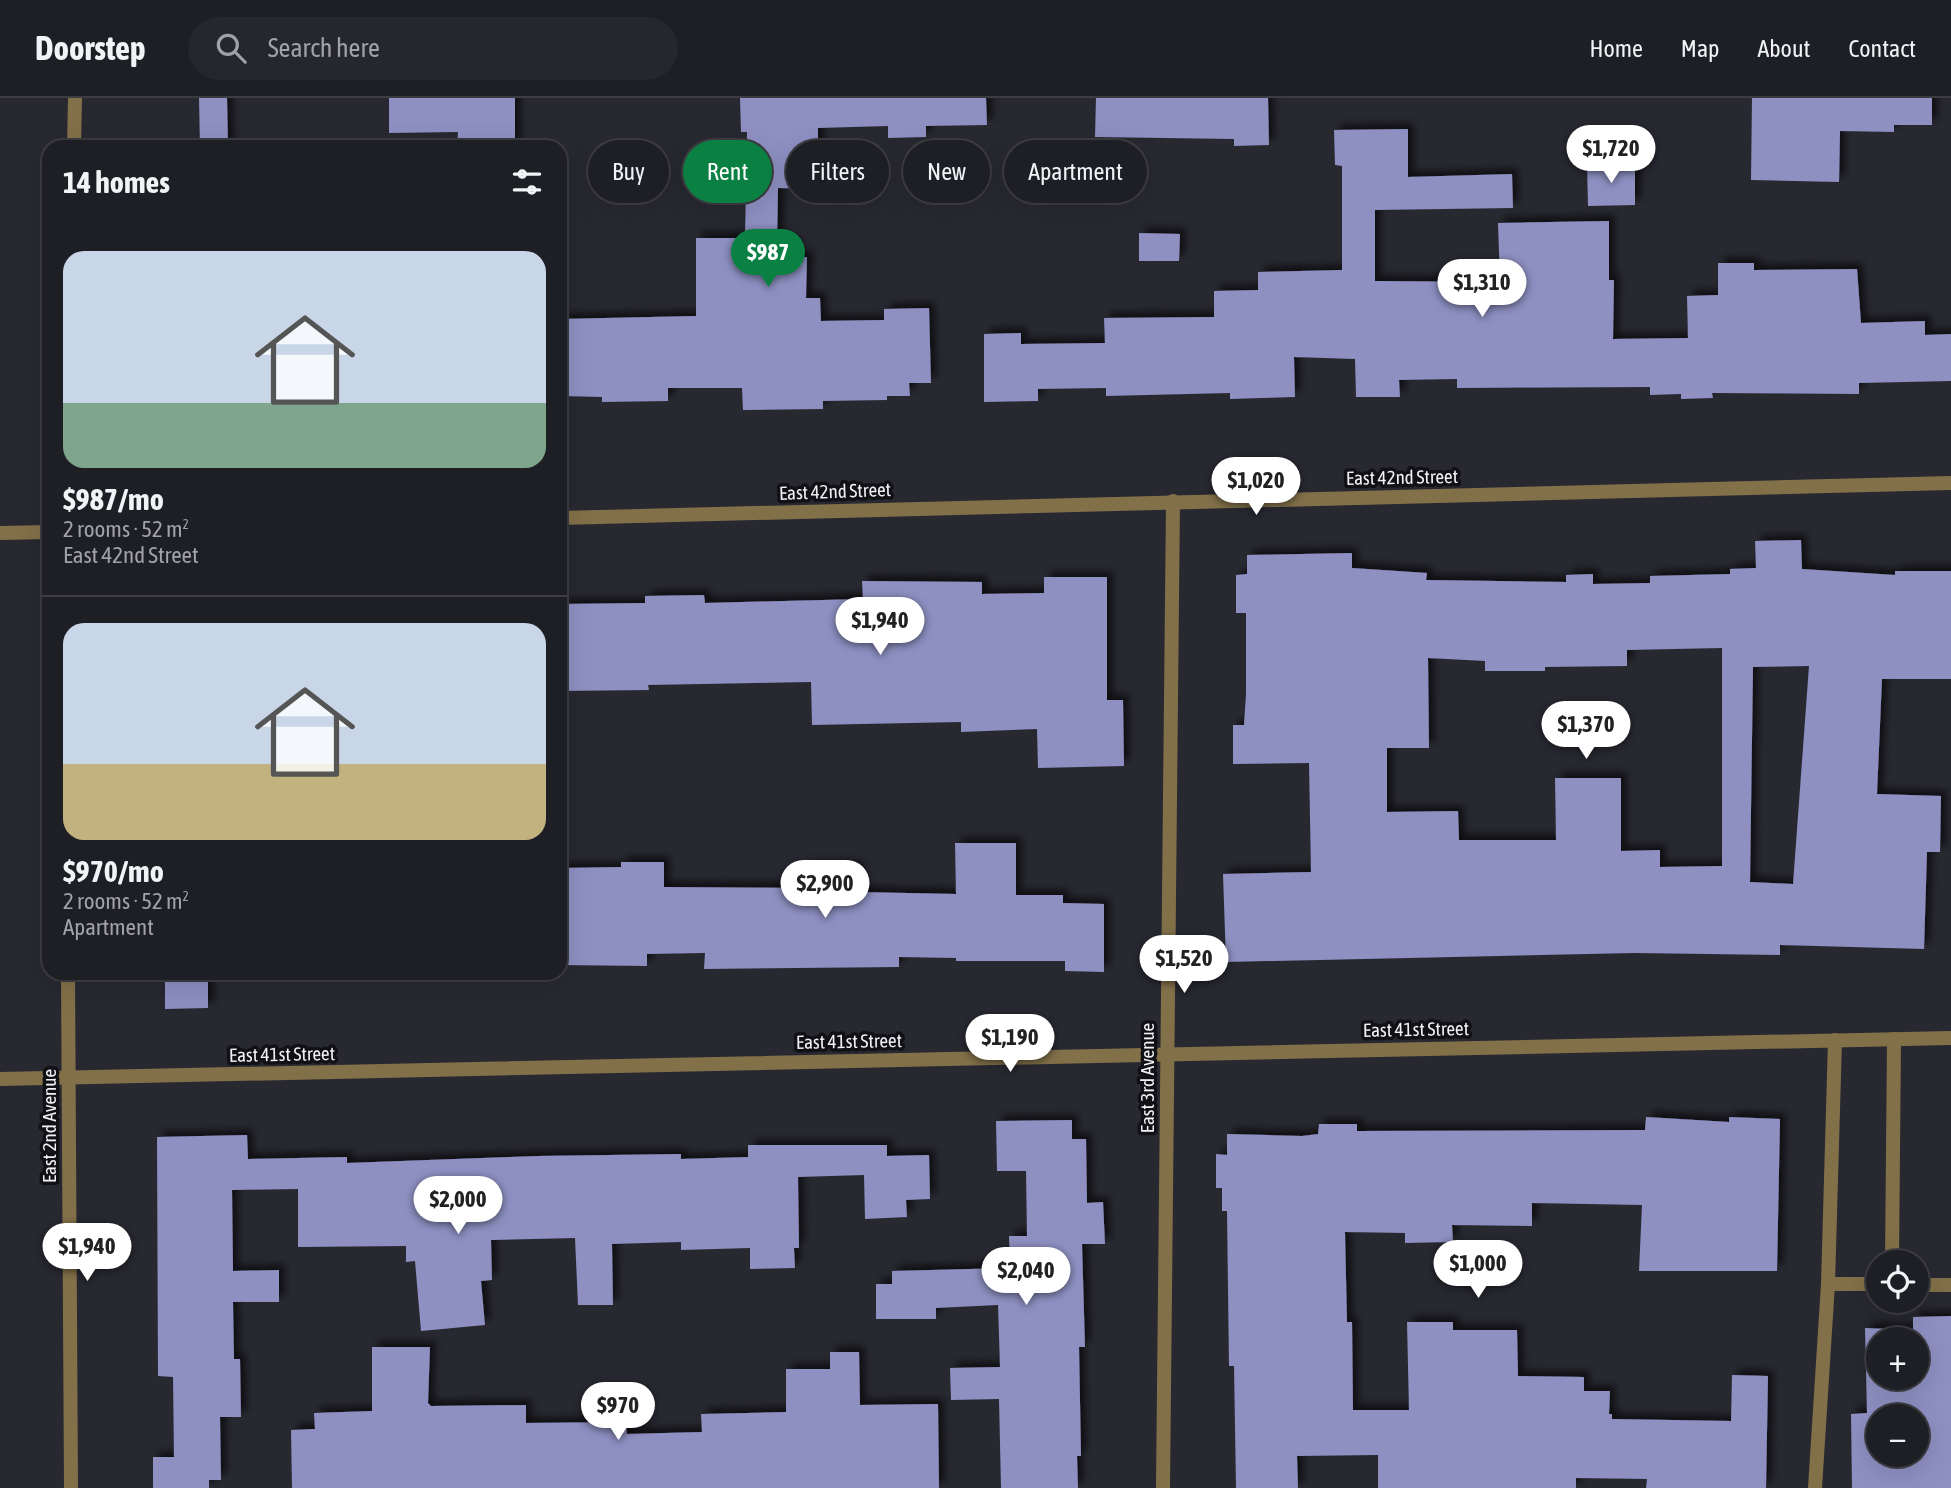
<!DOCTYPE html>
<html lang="en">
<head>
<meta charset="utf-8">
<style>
	:root { --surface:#1e1e25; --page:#26272d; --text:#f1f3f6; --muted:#a1a2a7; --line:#3c3c42; --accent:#0b8043 }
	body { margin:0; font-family:"Asap Condensed",sans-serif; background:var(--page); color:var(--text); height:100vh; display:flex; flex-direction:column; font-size:26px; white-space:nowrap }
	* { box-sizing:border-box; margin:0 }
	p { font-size:23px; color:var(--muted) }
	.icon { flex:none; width:38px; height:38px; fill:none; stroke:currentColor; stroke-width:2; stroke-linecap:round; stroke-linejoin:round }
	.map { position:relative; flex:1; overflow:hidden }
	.details { position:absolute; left:42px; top:42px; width:525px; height:840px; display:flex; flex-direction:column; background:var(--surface); border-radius:21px; box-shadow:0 7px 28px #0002,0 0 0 2px var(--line) }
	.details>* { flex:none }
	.top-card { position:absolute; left:588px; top:42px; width:665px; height:63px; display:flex; gap:14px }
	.fabs { position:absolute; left:1866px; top:1152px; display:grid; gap:14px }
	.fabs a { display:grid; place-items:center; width:63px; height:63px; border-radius:50%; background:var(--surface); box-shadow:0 7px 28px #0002,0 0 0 2px var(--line); font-size:35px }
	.price { position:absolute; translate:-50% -60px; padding:0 16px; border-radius:24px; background:#fff; color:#222; font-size:23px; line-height:46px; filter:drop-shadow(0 2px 4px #0008) }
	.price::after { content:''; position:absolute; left:50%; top:42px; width:21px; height:16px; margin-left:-10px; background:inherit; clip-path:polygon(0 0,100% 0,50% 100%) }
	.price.active { background:var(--accent); color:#fff }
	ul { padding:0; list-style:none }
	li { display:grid; align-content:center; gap:14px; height:371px; padding:0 21px }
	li+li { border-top:2px solid var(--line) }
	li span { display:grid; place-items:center; height:217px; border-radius:21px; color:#555 }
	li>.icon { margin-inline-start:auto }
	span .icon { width:126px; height:126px; fill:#fffc; stroke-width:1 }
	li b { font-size:30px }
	h2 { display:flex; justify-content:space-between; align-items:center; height:84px; padding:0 21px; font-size:30px }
	.chip { padding:0 24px; border-radius:32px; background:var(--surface); box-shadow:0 7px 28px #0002,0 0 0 2px var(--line); font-size:24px; line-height:63px }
	.chip.active { background:var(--accent); color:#fff }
	header { display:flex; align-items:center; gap:42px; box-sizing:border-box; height:98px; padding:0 35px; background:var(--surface); border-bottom:2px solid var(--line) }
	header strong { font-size:33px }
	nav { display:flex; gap:38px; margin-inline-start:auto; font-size:24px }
	.search { width:490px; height:63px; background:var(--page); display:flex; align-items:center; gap:18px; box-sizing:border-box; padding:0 24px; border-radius:38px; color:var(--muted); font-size:26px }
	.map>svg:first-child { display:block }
</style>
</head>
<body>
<header>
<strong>Doorstep</strong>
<div class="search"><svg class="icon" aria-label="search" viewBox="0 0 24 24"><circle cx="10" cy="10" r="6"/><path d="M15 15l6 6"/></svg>Search here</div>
<nav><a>Home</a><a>Map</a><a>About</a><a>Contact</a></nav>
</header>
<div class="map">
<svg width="1951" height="1390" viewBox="0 0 1951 1390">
	<defs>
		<filter id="shadow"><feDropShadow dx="6" dy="-6" stdDeviation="3.5" flood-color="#0009"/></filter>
	</defs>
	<rect width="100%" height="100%" fill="#282831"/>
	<g fill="#8d90c1" fill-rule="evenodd" filter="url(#shadow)">
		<polygon points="199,0 227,0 228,49 200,49"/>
		<polygon points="389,0 515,0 515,49 457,49 458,34 389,35"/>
		<polygon points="740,0 986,0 987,27 926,28 926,39 888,40 888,28 818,30 818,91 778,90 777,145 792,145 793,159 807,159 806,200 820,200 821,223 884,222 884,211 929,210 931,285 909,285 910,298 887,298 887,302 823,303 823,311 743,312 742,290 668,290 668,303 602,304 602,299 560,298 560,221 696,218 696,140 745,140 747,34 741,34"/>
		<polygon points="1096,0 1268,0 1269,47 1234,48 1234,41 1095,39"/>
		<polygon points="1752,0 1932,0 1932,27 1894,27 1894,34 1840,33 1839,84 1751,82"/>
		<polygon points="1408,31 1408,79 1512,76 1513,110 1375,112 1375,183 1500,184 1498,125 1609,123 1609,182 1614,182 1613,241 1688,240 1687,198 1718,197 1718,165 1754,165 1754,172 1857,171 1861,225 1925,223 1925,237 1951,236 1951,283 1859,285 1859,296 1712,295 1713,300 1681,301 1681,296 1650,297 1650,289 1457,290 1457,281 1399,282 1400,299 1356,299 1355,261 1294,259 1295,299 1230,301 1230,295 1106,298 1106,290 1038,291 1038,303 984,304 984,236 1021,235 1021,246 1105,245 1104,220 1214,219 1214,193 1258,192 1258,174 1342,172 1342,68 1335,67 1334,32"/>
		<polygon points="1587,66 1635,66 1635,107 1588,108"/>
		<polygon points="1139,135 1180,136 1179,163 1139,163"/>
		<path d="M 1801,442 L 1802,471 L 1895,477 L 1895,473 L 1951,473 L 1951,581 L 1882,581 L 1877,696 L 1941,698 L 1940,754 L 1927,754 L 1924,851 L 1780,847 L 1780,857 L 1635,855 L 1226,864 L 1223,776 L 1311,774 L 1309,665 L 1233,666 L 1233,627 L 1244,627 L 1246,596 L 1246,515 L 1236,515 L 1236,477 L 1247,476 L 1247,457 L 1352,455 L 1352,470 L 1427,475 L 1426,482 L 1566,484 L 1566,477 L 1593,476 L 1593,486 L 1650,485 L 1650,478 L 1730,476 L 1730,471 L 1756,470 L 1755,443 ZM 1722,550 L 1722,768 L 1660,769 L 1660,752 L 1621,753 L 1621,680 L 1555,680 L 1556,742 L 1459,742 L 1458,713 L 1387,714 L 1387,650 L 1429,650 L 1428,560 L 1485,563 L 1485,573 L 1545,573 L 1545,569 L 1627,568 L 1627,552 ZM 1809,568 L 1793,786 L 1750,784 L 1753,569 Z"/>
		<polygon points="1044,479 1107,479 1107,602 1123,602 1124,668 1038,670 1037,631 961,634 961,624 812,627 811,584 648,587 649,592 560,593 560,506 645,505 645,498 704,497 705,505 863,501 862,483 982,484 982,496 1044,495"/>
		<polygon points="955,745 1016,745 1016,797 1063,797 1063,805 1104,806 1104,874 1065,873 1065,863 956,863 956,860 899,859 899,869 704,871 705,855 647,856 647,868 560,867 561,770 621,769 621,764 664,764 664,789 810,790 809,769 857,769 857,794 956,796"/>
		<polygon points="165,875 208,875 208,910 165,911"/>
		<polygon points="1646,1019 1729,1024 1729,1019 1780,1021 1777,1173 1639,1173 1642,1107 1532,1105 1532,1128 1452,1127 1453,1144 1405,1145 1405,1135 1345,1134 1347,1224 1352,1224 1353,1312 1409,1312 1407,1224 1453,1224 1453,1232 1517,1232 1518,1278 1584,1279 1584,1293 1610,1293 1609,1316 1612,1316 1612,1321 1731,1323 1732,1277 1768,1278 1766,1390 1646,1390 1647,1381 1576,1380 1576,1390 1378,1390 1378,1357 1297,1358 1298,1390 1236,1390 1234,1268 1229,1268 1227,1113 1222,1113 1222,1090 1216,1090 1216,1056 1227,1057 1227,1036 1302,1038 1318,1036 1319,1026 1357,1026 1357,1033 1645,1032"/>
		<polygon points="1072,1022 1072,1041 1086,1041 1087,1105 1103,1104 1105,1146 1082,1146 1085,1249 1079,1249 1081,1358 1077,1358 1078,1390 1001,1390 999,1301 951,1302 950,1270 1000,1269 998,1207 936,1210 936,1221 876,1221 876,1186 892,1186 892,1173 1010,1170 1009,1138 1027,1138 1026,1073 997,1073 996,1023"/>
		<polygon points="247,1037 248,1061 347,1059 347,1065 538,1058 681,1056 681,1061 748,1059 748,1047 887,1047 887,1058 929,1057 930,1101 906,1102 907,1119 865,1121 864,1077 798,1079 799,1150 794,1150 795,1170 750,1171 750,1150 681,1152 681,1144 612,1146 613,1207 578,1207 575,1140 491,1142 492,1182 481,1183 485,1227 421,1233 415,1163 406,1164 406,1148 298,1149 298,1091 232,1092 233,1173 279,1172 279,1204 233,1204 234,1261 240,1261 241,1319 220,1319 221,1382 209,1382 209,1390 153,1390 153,1359 174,1359 173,1279 158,1278 157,1039"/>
		<path d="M 1951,1218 L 1951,1390 L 1852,1390 L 1851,1316 L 1867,1315 L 1865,1230 L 1913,1232 L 1913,1219 ZM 1878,1241 L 1916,1241 L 1916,1279 L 1878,1279 ZM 1878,1318 L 1916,1318 L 1916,1356 L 1878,1356 Z"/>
		<polygon points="372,1249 430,1249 428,1305 431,1308 526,1307 526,1325 626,1324 627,1336 702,1334 701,1316 786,1314 786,1271 830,1271 830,1254 859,1254 860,1307 938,1306 939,1390 292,1390 291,1332 315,1331 314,1315 372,1313"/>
	</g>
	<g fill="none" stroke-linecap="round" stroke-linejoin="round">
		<g stroke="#827049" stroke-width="14">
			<polyline points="1892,1164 1894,941"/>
			<polyline points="1828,1186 1835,942"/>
			<polyline points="1916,1187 1951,1187"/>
			<polyline points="1815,1390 1828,1186 1878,1186"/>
		</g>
		<g stroke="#827049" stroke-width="14">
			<polyline points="74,49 75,0"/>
			<polyline points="560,420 1951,385"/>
			<polyline points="0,435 49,434"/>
			<polyline points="68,875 71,1390"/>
			<polyline points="1163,1390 1173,403"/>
		</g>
		<polyline stroke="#827049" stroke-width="14" points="0,981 1951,940"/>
	</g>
	<g text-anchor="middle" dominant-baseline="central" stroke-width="7" stroke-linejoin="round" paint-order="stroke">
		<g font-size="19" fill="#f0f1f7" stroke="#111115">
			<text transform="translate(1402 379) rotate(-1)">East 42nd Street</text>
			<text transform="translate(835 393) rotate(-2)">East 42nd Street</text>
			<text transform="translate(1416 931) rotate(-1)">East 41st Street</text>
			<text transform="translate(849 943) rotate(-1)">East 41st Street</text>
			<text transform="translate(282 956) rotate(-1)">East 41st Street</text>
			<text transform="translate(1147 980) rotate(-90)">East 3rd Avenue</text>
			<text transform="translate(49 1028) rotate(-90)">East 2nd Avenue</text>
		</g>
	</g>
</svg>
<div class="fabs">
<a><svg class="icon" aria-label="locate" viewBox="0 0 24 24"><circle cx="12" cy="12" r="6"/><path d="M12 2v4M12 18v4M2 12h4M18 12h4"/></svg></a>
<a>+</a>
<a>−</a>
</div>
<b class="price" style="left:1611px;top:87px">$1,720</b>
<b class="price active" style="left:768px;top:191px">$987</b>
<b class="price" style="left:1482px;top:221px">$1,310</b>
<b class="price" style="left:1256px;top:419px">$1,020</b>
<b class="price" style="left:880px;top:559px">$1,940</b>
<b class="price" style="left:1586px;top:663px">$1,370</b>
<b class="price" style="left:825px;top:822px">$2,900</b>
<b class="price" style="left:1184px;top:897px">$1,520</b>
<b class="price" style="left:1010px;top:976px">$1,190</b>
<b class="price" style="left:458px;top:1138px">$2,000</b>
<b class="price" style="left:87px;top:1185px">$1,940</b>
<b class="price" style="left:1478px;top:1202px">$1,000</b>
<b class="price" style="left:1026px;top:1209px">$2,040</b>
<b class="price" style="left:618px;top:1344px">$970</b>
<div class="top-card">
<a class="chip">Buy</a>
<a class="chip active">Rent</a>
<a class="chip">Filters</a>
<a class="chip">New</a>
<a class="chip">Apartment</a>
</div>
<section class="details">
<h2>14 homes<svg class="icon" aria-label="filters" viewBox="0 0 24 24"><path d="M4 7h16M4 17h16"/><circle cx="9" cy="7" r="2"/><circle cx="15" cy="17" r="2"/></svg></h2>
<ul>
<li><span style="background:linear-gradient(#c9d6e8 70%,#7fa58c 0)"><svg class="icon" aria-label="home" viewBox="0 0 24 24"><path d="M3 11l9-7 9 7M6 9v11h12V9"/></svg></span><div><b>$987/mo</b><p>2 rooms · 52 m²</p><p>East 42nd Street</p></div></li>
<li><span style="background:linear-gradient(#c9d6e8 65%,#c2b280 0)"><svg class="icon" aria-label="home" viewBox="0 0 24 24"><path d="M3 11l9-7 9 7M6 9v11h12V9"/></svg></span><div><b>$970/mo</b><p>2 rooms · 52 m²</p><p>Apartment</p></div></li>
</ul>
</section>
</div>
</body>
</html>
